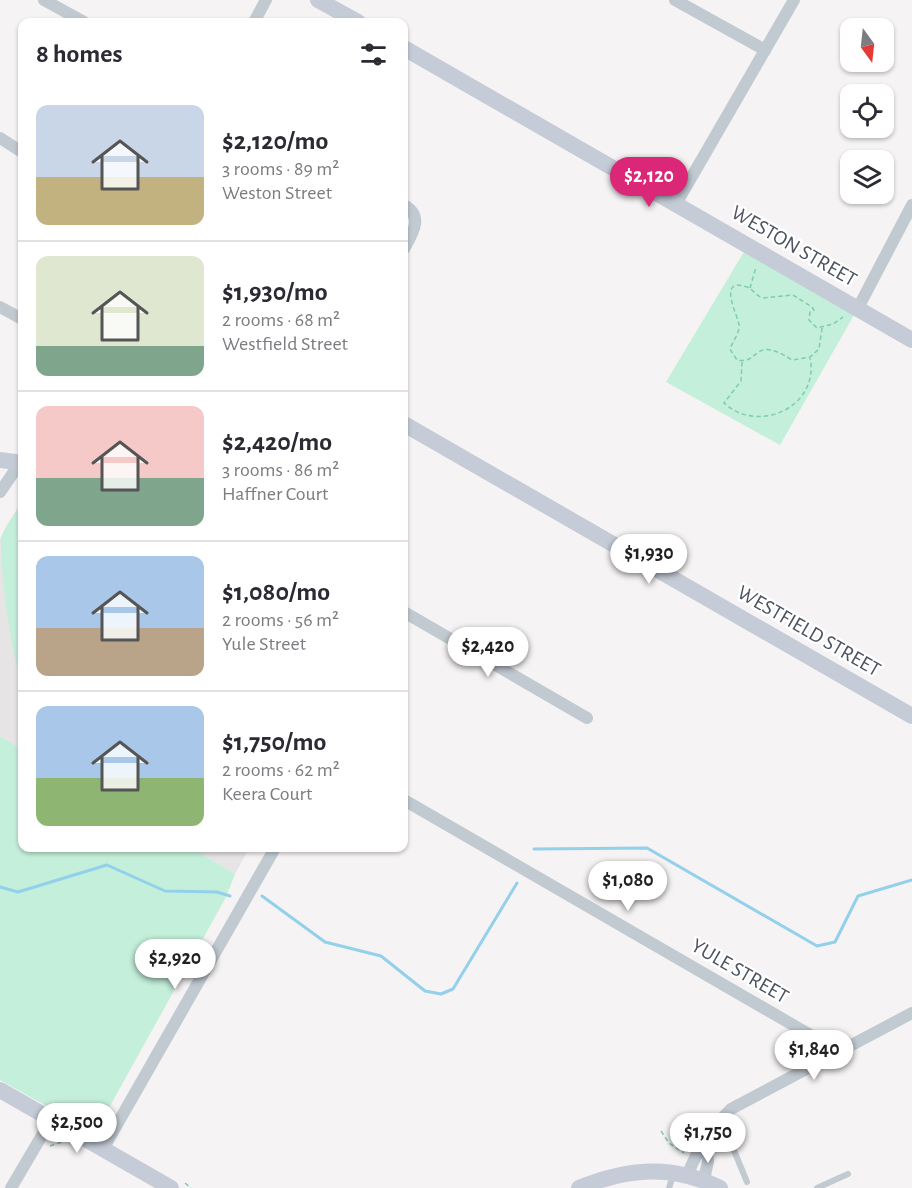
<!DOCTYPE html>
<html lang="en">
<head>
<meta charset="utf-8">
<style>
	:root { --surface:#fff; --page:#f7f7f7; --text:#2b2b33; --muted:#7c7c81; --line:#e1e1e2; --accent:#db2777 }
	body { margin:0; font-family:"Alegreya Sans",sans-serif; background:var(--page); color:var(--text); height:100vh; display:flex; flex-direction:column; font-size:22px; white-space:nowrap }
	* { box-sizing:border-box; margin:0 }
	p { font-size:20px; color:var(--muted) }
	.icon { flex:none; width:33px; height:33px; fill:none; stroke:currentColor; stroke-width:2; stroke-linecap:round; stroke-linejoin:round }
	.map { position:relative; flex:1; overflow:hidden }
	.drawer { position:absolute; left:18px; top:18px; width:390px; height:834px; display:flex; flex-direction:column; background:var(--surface); border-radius:12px; box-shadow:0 2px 4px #0004 }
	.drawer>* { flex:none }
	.needle { width:39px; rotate:165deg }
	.controls { position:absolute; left:840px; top:18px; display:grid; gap:12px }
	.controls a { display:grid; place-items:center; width:54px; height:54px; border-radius:12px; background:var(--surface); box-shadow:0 2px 4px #0004; font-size:30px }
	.price { position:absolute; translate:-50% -51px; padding:0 14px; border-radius:21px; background:#fff; color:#222; font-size:20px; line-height:39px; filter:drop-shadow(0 2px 3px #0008) }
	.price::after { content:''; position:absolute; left:50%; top:36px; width:18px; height:14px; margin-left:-9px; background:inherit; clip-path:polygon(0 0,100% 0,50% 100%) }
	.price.selected { background:var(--accent); color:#fff }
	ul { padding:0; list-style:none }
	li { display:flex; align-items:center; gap:18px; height:150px; padding:0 18px }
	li+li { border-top:2px solid var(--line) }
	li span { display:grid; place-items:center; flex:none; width:168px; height:120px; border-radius:12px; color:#555 }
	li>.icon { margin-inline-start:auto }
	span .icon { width:72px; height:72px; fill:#fffc; stroke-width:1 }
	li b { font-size:26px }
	h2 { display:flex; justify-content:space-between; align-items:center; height:72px; padding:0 18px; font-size:26px }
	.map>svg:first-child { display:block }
</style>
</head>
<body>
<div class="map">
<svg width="912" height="1188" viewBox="0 0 912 1188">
	<rect width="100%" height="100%" fill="#f5f3f3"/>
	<g fill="#e6e4e5">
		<polygon points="22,501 22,749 0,736 0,539"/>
		<polygon points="191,848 249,848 235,874"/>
	</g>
	<g fill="#c4efda">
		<polygon points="748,245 858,308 780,445 666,382"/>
		<path d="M 22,501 L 22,679 C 10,656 0,562 1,538 C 5,525 16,513 22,501 Z"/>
		<polygon points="0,736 22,749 22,848 191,848 235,874 226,897 95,1133 0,1080"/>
	</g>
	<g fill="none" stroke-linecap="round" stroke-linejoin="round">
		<g stroke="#93d0eb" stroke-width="3">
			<polyline points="534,849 647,848 817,946 835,942 858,896 912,880"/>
			<polyline points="0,887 18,892 107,865 165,891 217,892 230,896"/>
			<polyline points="262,896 325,942 381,956 425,991 441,994 453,989 517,883"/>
		</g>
		<g stroke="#7dcdae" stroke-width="1.5" stroke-dasharray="4.5 3" stroke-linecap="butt">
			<polyline points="750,288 756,267"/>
			<path d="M 822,328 L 819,349 L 810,357 L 792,360 C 752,334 761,365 737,360 L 730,349 C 733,341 739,334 739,326 C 740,319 715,276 747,287 C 753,289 756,296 763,298 L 793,295 L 812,307 L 814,310 L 810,312 L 809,320 L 817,328 L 833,324 L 843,317"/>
			<path d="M 742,362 L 741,381 L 724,403 C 759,435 820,406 810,358"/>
			<polyline points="661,1131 669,1143 684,1153"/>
			<polyline points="50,1146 62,1142"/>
			<polyline points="185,1183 191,1188"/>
		</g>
		<g stroke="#c1c9d1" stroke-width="6">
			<polyline points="721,1119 747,1182"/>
			<polyline points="669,1188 674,1173"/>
			<polyline points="817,1188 848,1174"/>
		</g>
		<g stroke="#c1c9d1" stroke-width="12">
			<polyline points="44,0 84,22"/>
			<polyline points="675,0 765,50"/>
			<polyline points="254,22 266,0"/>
			<polyline points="0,138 22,152"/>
			<polyline points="676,204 794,0"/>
			<path d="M 404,205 C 424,216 413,233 404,249"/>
			<polyline points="0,307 22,319"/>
			<polyline points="858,308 912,205"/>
			<polyline points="0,492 20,463"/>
			<polyline points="404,612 587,718"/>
			<polyline points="404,800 838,1051"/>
			<polyline points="103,1149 275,848"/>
			<path d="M 688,1174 C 697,1150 713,1127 731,1109 L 912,1013"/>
			<polyline points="704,1180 708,1161 706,1142"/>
			<polyline points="11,1188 51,1120"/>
		</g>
		<g stroke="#c5ccd8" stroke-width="16">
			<polyline points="318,0 358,22"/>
			<polyline points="404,48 912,340"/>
			<polyline points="404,424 912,716"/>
			<polyline points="0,460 22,463"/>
			<polyline points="0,1090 171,1188"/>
			<path d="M 579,1188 C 628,1168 672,1164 720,1188"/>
		</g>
	</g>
	<g text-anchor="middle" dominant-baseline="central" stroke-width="5" stroke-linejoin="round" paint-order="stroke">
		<g font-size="21" fill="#4b5460" stroke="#fff">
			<text transform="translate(794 246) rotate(30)">WESTON STREET</text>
			<text transform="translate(809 631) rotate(30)">WESTFIELD STREET</text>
			<text transform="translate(740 971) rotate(30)">YULE STREET</text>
		</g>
	</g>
</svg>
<div class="controls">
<a><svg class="needle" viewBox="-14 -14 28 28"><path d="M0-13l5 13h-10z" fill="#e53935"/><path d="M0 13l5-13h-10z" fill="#7c7c81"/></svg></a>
<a><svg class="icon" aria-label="locate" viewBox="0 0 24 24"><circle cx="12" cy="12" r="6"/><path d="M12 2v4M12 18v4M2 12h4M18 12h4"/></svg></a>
<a><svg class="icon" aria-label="layers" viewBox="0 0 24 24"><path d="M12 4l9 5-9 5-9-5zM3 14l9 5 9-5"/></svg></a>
</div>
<b class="price selected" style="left:649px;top:208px">$2,120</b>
<b class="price" style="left:649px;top:585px">$1,930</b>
<b class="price" style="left:488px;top:678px">$2,420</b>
<b class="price" style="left:628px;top:912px">$1,080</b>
<b class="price" style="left:175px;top:990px">$2,920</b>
<b class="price" style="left:814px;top:1081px">$1,840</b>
<b class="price" style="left:77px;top:1154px">$2,500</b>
<b class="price" style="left:708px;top:1164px">$1,750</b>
<section class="drawer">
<h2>8 homes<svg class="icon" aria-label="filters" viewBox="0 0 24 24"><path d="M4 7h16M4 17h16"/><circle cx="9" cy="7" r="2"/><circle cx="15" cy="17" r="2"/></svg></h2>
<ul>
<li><span style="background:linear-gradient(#c9d6e8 60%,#c2b280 0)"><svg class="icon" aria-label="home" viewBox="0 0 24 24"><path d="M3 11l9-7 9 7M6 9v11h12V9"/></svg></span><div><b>$2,120/mo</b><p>3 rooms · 89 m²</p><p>Weston Street</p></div></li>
<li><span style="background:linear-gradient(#dfe7d0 75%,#7fa58c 0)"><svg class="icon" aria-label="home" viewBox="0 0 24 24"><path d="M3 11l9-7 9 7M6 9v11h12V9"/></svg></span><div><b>$1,930/mo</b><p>2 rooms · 68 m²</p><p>Westfield Street</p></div></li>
<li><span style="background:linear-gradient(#f6c9c9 60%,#7fa58c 0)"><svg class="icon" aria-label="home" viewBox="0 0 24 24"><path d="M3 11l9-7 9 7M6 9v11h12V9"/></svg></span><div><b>$2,420/mo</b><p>3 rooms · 86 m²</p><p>Haffner Court</p></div></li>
<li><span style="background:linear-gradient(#a9c7e8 60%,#b9a48a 0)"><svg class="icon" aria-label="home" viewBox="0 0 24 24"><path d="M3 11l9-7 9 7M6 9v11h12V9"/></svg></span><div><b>$1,080/mo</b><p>2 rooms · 56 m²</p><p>Yule Street</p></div></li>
<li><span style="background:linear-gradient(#a9c7e8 60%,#8fb573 0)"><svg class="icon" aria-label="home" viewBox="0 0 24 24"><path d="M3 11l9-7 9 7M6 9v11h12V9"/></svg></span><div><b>$1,750/mo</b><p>2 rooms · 62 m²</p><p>Keera Court</p></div></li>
</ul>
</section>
</div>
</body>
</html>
